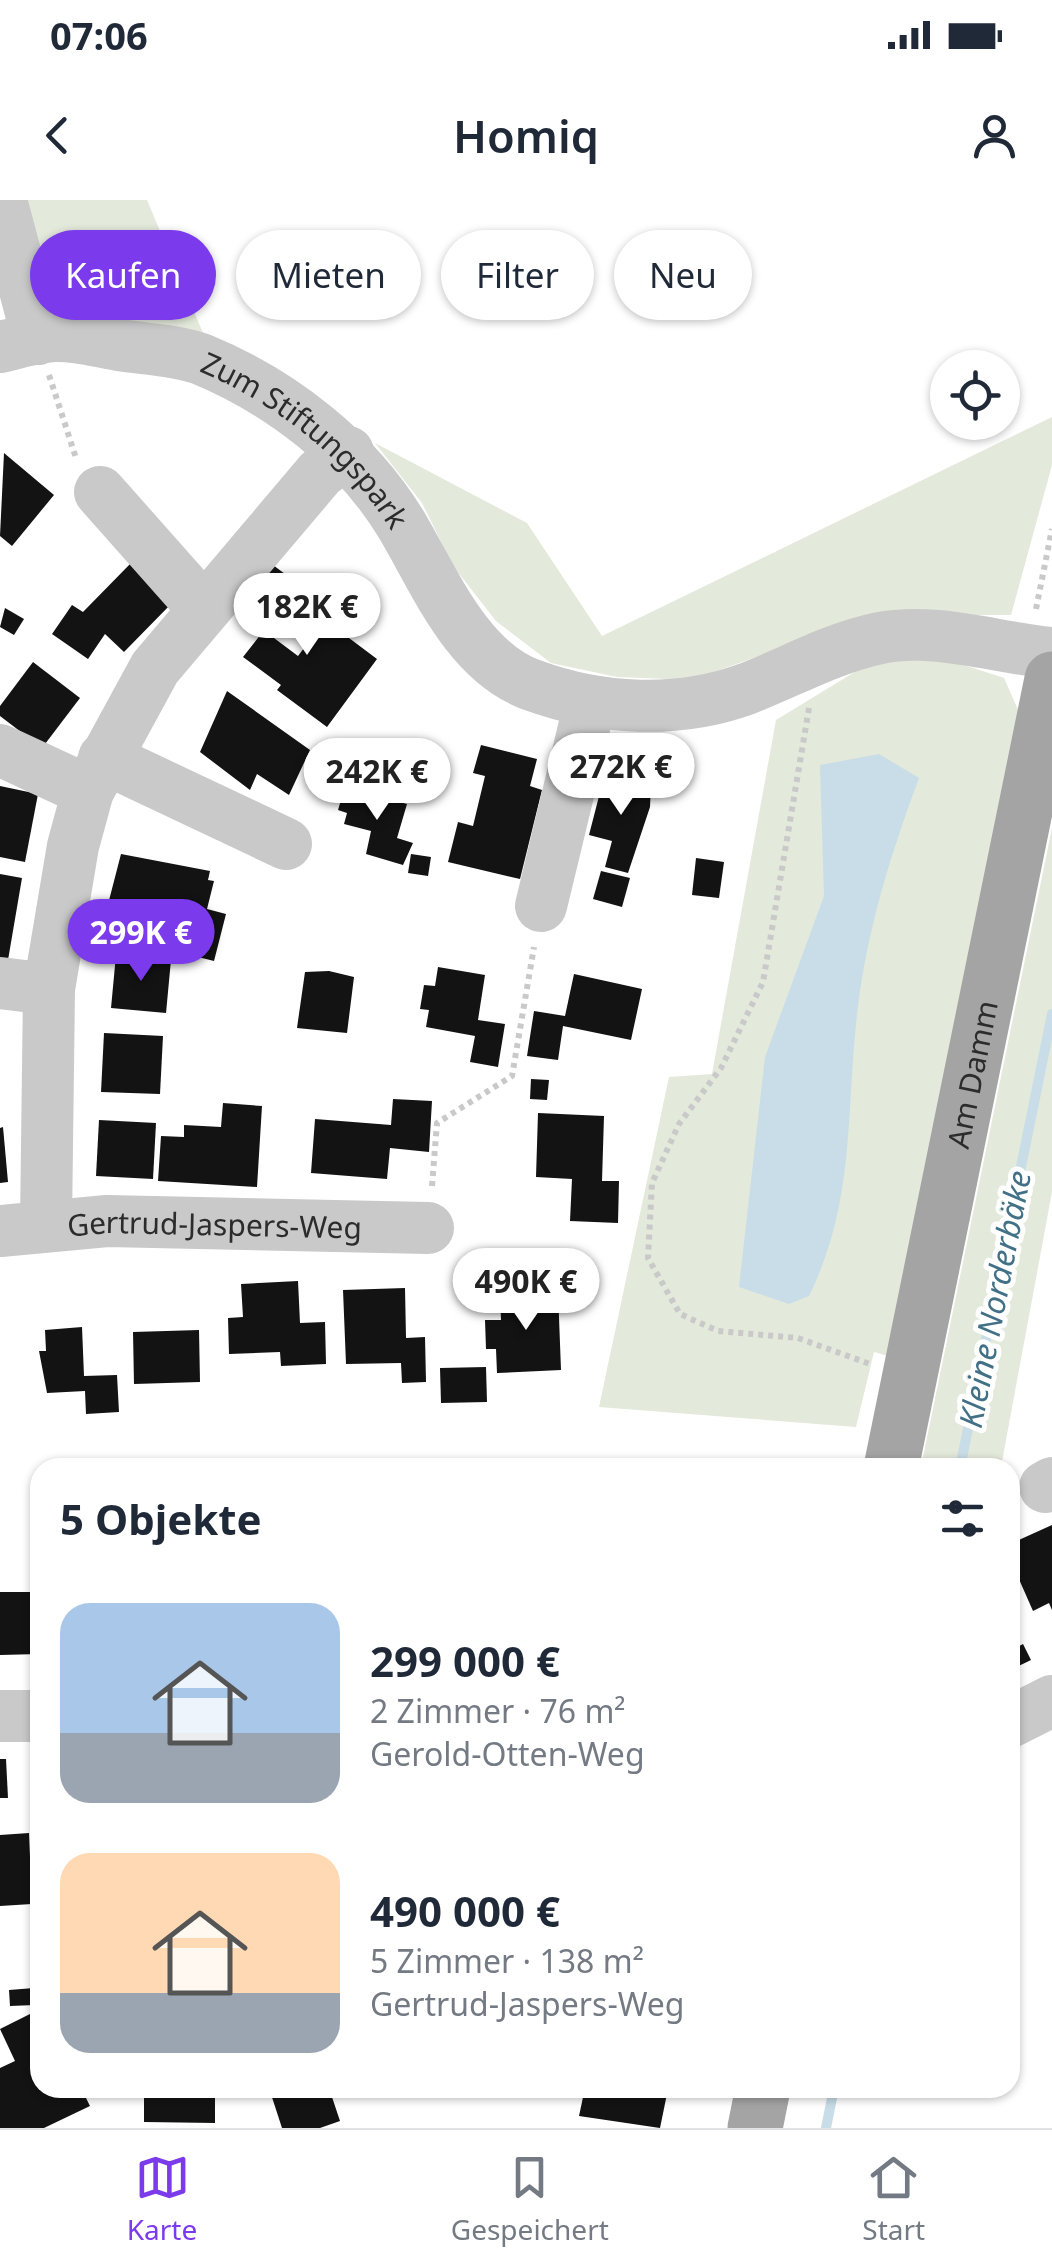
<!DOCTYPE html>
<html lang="de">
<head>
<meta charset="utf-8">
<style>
	:root { --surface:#fff; --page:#f2f2f3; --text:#1f2937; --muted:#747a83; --line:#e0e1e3; --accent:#7c3aed }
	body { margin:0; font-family:"Noto Sans",sans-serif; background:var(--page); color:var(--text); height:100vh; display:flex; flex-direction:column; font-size:38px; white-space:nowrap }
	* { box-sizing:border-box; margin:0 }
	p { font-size:32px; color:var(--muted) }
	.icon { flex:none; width:55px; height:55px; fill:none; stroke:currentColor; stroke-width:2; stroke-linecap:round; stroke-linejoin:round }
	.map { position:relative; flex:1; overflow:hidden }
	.drawer { position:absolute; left:30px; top:1258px; width:990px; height:640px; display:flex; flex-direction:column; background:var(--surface); border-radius:30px; box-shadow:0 2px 8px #0004 }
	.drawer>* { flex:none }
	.hud { position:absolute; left:30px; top:30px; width:992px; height:90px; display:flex; gap:20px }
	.controls { position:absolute; left:930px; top:150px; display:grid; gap:20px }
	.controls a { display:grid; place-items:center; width:90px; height:90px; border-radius:50%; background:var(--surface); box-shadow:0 2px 8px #0004; font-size:50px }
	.price { position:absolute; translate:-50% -85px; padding:0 22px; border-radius:35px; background:#fff; color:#222; font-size:32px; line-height:65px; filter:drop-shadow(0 2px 5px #0008) }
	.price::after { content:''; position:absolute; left:50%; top:60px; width:30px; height:22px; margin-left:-15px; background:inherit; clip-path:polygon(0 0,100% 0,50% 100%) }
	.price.on { background:var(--accent); color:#fff }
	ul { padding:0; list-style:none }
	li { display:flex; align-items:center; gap:30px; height:250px; padding:0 30px }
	li span { display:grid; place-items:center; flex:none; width:280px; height:200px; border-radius:30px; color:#555 }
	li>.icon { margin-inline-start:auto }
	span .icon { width:120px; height:120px; fill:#fffc; stroke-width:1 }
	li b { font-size:42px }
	h2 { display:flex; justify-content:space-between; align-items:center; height:120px; padding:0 30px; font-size:42px }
	.chip { padding:0 35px; border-radius:45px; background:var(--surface); box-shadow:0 2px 8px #0004; font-size:35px; line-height:90px }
	.chip.on { background:var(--accent); color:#fff }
	.status { display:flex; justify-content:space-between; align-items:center; height:70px; padding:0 50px; background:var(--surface); direction:ltr }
	.status svg { height:28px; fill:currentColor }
	header { display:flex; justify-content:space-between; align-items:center; height:130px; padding:0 30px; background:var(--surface); font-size:45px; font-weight:600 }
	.dock { display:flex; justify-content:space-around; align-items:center; height:140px; border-top:2px solid var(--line); background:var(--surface); font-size:28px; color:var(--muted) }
	.dock a { display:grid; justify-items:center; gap:5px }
	.dock .on { color:var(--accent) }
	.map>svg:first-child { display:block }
</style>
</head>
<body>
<div class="status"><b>07:06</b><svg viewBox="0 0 49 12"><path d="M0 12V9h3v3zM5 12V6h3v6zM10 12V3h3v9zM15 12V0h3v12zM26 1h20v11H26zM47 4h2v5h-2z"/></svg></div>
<header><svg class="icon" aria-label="back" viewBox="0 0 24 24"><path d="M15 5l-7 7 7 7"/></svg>Homiq<svg class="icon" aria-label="person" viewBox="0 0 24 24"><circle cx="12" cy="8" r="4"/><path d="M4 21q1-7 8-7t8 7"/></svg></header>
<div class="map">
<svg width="1052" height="1928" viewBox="0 0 1052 1928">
	<rect width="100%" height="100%" fill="#fff"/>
	<g fill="#e3e9db">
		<polygon points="9,0 147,0 206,140 78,120 47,85"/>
		<polygon points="1052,217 1052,265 1011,415 872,415 692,480 617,477 551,463 496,421 453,366 422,303 375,243 527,323 602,436"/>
		<polygon points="876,459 955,462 1004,478 1031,539 903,1160 874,1152 856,1227 599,1207 669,877 712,874 776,520"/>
		<polygon points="1052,628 1052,992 1001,1267 921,1267"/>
	</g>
	<path fill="#c8dde7" d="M 879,554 L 919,578 C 891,653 868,727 858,806 C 845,910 857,998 809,1096 L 789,1104 L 739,1087 L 765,857 L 824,696 L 820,565 Z"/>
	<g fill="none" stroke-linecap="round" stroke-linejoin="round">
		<g stroke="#c8dde7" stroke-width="10">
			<polyline points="960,1268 1052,814"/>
			<polyline points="826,1928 834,1888"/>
		</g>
	</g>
	<g fill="#131313">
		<polygon points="4,253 54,295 12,346 0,336"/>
		<polygon points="131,363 172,403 124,452 105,434 88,459 52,434 72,405 83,412"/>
		<polygon points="273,365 293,380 258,426 298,456 325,420 377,459 327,527 277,490 281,485 243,457 261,434 249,426 258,415 243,405"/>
		<polygon points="5,408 24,419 14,435 0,427"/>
		<polygon points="33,462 80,498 42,548 0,516 0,506"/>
		<polygon points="227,491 310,550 289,595 257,574 250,590 200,552"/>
		<polygon points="481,545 537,559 530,586 542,590 520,679 448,662 458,622 473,626 485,576 473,573"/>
		<polygon points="605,573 651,585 650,607 628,673 605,667 612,641 589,635"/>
		<polygon points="0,586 38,594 25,662 0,657"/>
		<polygon points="345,587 407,604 397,638 413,643 403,665 366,654 371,631 344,624 347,613 338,610"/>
		<polygon points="121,654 210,671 208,680 214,681 207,709 226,714 214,761 178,752 184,726 106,712"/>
		<polygon points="411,654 431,657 428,676 408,673"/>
		<polygon points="696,658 724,662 719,698 692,695"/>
		<polygon points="601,671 630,678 622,707 593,699"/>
		<polygon points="0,674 22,678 8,760 0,758"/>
		<polygon points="116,755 171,760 166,813 111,808"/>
		<polygon points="438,767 485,775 478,820 505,824 498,867 470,862 475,836 426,827 429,810 420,809 424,785 435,786"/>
		<polygon points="329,771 354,777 347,833 297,828 305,772"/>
		<polygon points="574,774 642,789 631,840 563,826 558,860 527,856 534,811 565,816"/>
		<polygon points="104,833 163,836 160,894 101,892"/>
		<polygon points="531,879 549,880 547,900 530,899"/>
		<polygon points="393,899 432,901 429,952 390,948 387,979 311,973 315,919 391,925"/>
		<polygon points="223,903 262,906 257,987 158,981 161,936 184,937 184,925 221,927"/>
		<polygon points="538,913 604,916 602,981 619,981 618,1023 570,1021 572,979 536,977"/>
		<polygon points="99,920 156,923 153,979 96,976"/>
		<polygon points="3,927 8,982 0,983 0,928"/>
		<polygon points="298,1081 300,1123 325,1122 326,1164 281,1166 280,1152 229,1154 228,1118 243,1117 241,1084"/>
		<polygon points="405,1088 406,1138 425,1137 426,1182 402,1183 401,1163 346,1164 343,1090"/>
		<polygon points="558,1091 561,1170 497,1173 496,1149 486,1149 485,1120 501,1120 500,1094"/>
		<polygon points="82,1127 84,1176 117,1175 119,1212 86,1214 85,1191 47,1193 39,1151 46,1151 45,1130"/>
		<polygon points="199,1130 200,1182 134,1184 133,1132"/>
		<polygon points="486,1167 487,1202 441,1203 440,1168"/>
		<polygon points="1052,1325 1052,1410 1049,1403 1033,1411 1010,1359 1010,1344"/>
		<polygon points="0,1392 31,1392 31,1404 40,1404 40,1454 0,1455"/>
		<polygon points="1023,1444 1031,1460 1010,1470 1010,1451"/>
		<polygon points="0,1559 6,1559 8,1598 0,1598"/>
		<polygon points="29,1633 32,1704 0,1706 0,1635"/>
		<polygon points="34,1788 35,1805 10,1806 9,1790"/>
		<polygon points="36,1811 40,1888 81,1888 90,1906 44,1928 0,1928 0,1868 15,1861 0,1829"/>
		<polygon points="144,1888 215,1888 215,1923 144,1922"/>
		<polygon points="269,1888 329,1888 340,1921 320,1928 282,1928"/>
		<polygon points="585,1888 668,1889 660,1928 579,1916"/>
	</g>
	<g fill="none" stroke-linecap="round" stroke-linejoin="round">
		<g stroke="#c9c9c9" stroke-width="6" stroke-dasharray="5 5" stroke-linecap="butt">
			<polyline points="49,175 76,258"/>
			<polyline points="1036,409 1052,329"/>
			<polyline points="809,508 763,782 721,868 679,924 652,983 648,1058 680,1114 718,1131 798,1138 870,1164"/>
			<polyline points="432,986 437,923 512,876 534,747"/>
		</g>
		<g stroke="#c9c9c9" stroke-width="52">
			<polyline points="1,0 38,139"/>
			<path id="s1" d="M 0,147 C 19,143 40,135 59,136 C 79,136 100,142 119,145 C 144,149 177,150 201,159 C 281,192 356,250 401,324 C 434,379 466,461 532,485 C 600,510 678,514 746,489 C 793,471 829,449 880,438 C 935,427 997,448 1052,453"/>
			<polyline points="100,292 202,407"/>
			<polyline points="0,550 88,591"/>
			<polyline points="104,558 286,644"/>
			<polyline points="541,706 590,503"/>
			<polyline points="0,783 49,789"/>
			<polyline points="46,1024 49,789 73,646 88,591 155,468 320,273 348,252"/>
			<path id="s2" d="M 0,1031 L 107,1021 L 428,1028"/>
			<polyline points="1045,1287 1052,1283"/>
			<polyline points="0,1516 40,1516"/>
			<polyline points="1010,1522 1052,1501"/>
		</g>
		<g stroke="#a4a4a4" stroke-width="55">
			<path id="s3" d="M 891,1268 L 1052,479"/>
			<polyline points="755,1928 763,1888"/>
		</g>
	</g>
	<g text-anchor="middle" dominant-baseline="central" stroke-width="10" stroke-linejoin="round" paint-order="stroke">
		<g font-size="30" fill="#2c2c2c" stroke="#fff">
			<text stroke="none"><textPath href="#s1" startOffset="338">Zum Stiftungspark</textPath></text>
			<text stroke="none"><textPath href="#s3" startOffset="402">Am Damm</textPath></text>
			<text stroke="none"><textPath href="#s2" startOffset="215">Gertrud-Jaspers-Weg</textPath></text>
		</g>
		<g font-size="32" font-style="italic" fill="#427187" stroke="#fff">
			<text transform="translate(994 1099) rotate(-79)">Kleine Norderbäke</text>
		</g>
	</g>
</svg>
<div class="controls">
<a><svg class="icon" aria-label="locate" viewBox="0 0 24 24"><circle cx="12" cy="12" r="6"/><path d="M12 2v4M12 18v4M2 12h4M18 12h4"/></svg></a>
</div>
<b class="price" style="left:307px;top:458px">182K €</b>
<b class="price" style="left:621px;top:618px">272K €</b>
<b class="price" style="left:377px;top:623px">242K €</b>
<b class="price on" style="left:141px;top:784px">299K €</b>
<b class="price" style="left:526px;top:1133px">490K €</b>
<div class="hud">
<a class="chip on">Kaufen</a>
<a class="chip">Mieten</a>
<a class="chip">Filter</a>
<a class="chip">Neu</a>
</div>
<section class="drawer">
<h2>5 Objekte<svg class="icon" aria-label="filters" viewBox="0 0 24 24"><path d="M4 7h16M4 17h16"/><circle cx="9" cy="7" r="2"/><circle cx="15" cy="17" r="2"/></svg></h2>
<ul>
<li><span style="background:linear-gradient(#a9c7e8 65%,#9aa5b1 0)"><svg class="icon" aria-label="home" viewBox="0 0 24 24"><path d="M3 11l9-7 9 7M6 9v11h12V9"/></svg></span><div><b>299 000 €</b><p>2 Zimmer · 76 m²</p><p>Gerold-Otten-Weg</p></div></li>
<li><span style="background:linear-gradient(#ffd9b3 70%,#9aa5b1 0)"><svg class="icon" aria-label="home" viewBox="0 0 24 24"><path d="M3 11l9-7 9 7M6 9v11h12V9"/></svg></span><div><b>490 000 €</b><p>5 Zimmer · 138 m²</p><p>Gertrud-Jaspers-Weg</p></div></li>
</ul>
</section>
</div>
<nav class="dock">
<a class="on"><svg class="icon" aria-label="map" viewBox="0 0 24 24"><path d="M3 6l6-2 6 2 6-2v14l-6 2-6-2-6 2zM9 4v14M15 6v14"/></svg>Karte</a>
<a><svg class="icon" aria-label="saved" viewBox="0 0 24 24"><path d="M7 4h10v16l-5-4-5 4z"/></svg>Gespeichert</a>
<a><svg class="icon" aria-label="home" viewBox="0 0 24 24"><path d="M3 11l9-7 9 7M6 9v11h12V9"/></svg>Start</a>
</nav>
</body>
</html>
